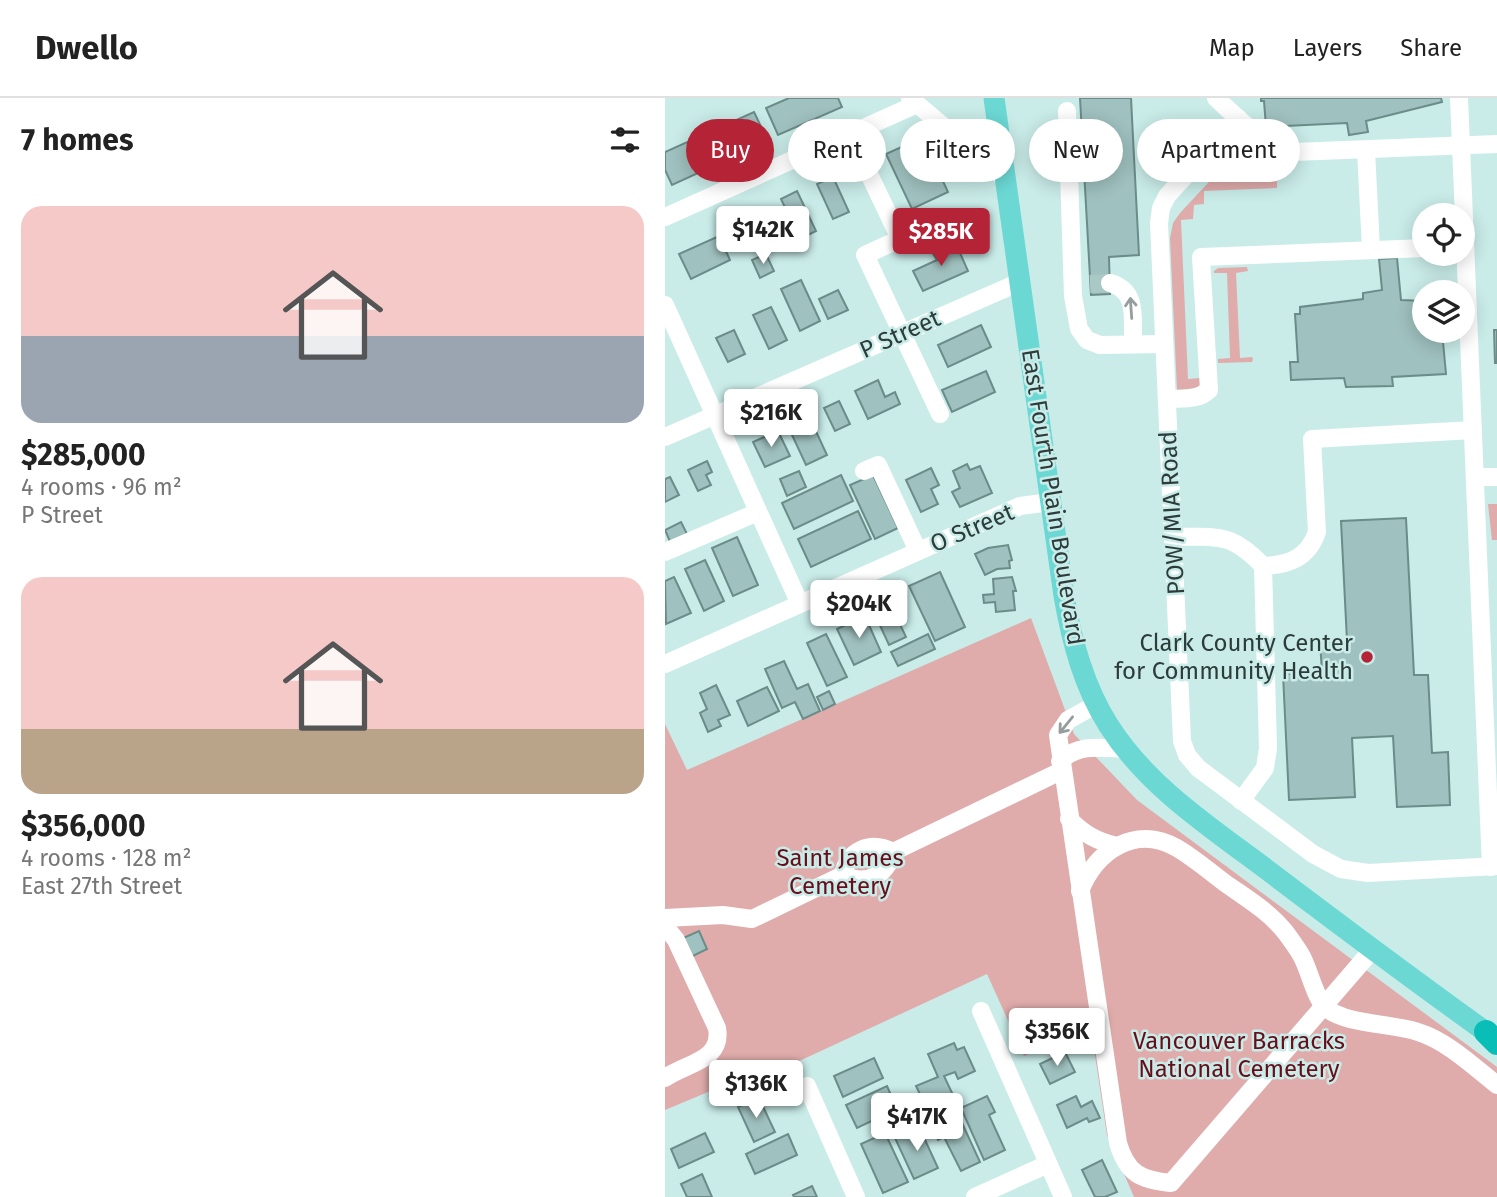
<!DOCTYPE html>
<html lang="en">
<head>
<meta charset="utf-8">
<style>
	:root { --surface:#fff; --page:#f6f6f6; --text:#222; --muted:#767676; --line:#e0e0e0; --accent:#b52336 }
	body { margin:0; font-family:"Fira Sans",sans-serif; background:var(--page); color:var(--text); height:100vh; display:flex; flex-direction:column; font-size:26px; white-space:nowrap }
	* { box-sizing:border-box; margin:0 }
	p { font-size:23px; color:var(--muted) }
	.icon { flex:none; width:38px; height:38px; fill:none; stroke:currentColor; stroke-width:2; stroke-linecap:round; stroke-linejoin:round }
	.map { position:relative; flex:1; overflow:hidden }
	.drawer { display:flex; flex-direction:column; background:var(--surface); width:665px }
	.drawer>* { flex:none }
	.guide { position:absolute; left:21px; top:21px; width:665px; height:63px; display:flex; gap:14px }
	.buttons { position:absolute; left:747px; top:105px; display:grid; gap:14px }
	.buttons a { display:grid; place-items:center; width:63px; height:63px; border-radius:50%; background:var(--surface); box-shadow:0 4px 18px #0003; font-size:35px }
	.price { position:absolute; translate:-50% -60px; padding:0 16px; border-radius:7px; background:#fff; color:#222; font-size:23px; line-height:46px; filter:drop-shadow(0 2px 4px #0008) }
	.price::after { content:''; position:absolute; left:50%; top:42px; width:21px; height:16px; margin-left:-10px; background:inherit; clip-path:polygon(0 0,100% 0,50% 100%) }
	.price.on { background:var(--accent); color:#fff }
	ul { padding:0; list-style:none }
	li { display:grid; align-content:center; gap:14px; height:371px; padding:0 21px }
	li span { display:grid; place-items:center; height:217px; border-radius:21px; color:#555 }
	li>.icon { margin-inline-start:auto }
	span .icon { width:126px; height:126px; fill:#fffc; stroke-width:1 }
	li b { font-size:30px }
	h2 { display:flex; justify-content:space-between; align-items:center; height:84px; padding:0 21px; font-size:30px }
	.chip { padding:0 24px; border-radius:32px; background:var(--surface); box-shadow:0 4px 18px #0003; font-size:24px; line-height:63px }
	.chip.on { background:var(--accent); color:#fff }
	header { display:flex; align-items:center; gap:42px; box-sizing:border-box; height:98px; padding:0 35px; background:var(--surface); border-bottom:2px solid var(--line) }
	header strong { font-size:33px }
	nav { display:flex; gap:38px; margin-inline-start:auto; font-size:24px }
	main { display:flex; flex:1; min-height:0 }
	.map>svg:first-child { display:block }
</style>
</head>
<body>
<header>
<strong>Dwello</strong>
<nav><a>Map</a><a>Layers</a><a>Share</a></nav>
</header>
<main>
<section class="drawer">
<h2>7 homes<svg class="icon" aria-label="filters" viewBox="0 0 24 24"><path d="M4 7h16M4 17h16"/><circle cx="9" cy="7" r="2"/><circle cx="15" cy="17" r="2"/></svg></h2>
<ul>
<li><span style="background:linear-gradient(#f6c9c9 60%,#9aa5b1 0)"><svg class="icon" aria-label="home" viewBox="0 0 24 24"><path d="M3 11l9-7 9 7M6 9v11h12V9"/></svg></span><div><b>$285,000</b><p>4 rooms · 96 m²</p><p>P Street</p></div></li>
<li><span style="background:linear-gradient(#f6c9c9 70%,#b9a48a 0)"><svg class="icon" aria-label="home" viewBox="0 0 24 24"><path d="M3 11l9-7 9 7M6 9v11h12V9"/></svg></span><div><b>$356,000</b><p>4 rooms · 128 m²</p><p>East 27th Street</p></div></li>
</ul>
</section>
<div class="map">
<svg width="832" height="1099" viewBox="0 0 832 1099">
	<rect width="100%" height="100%" fill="#c9ece9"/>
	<g fill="#dfacab">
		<polygon points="570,64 599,79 612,83 612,90 539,93 539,106 529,107 528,121 516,122 523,281 535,280 536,286 532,290 512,292 505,140 508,125 515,115 556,71 563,65"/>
		<polygon points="582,169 583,173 571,175 575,260 587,259 588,261 587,264 553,265 553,261 565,260 562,175 549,175 549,173 553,170"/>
		<polygon points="823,406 832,406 832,442 827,442"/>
		<polygon points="366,520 409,636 472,702 832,969 832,1099 469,1099 442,1037 426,931 359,958 322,876 117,971 91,974 0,1012 0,626 22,672"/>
	</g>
	<g fill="#9fc1bf" stroke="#6b8c89" stroke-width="2">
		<polygon points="124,0 173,0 177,9 113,37 101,10"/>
		<polygon points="415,0 466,0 474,157 444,159 445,196 426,197"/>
		<polygon points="596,0 776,0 777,4 701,23 703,34 684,37 682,25 601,29 599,3 596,3"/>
		<polygon points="89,14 103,43 7,87 0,72 0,54"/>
		<polygon points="243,46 248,58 263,51 283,94 247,111 221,56"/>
		<polygon points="168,79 184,114 168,121 152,86"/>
		<polygon points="132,93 151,133 135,141 116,101"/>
		<polygon points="99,118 109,140 88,150 78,128"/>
		<polygon points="54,138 65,162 26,181 14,156"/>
		<polygon points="291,146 303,173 258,193 248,173 272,162 267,154 272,152 273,154"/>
		<polygon points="101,156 109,173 95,180 87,162"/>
		<polygon points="732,160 736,202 760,203 760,233 777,233 781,276 727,279 728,288 681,289 679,280 626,282 625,264 633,264 630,216 635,216 635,209 698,201 698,195 717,192 714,161"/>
		<polygon points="136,182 155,223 135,233 116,191"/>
		<polygon points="173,192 183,212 163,221 154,201"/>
		<polygon points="106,209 122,242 104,251 88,217"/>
		<polygon points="316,227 326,249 283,269 273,247"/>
		<polygon points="69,232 80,256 63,264 51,240"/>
		<polygon points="829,232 832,232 832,265 830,265"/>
		<polygon points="321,273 330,294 287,314 277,292"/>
		<polygon points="213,282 220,299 230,294 235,306 203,321 190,293"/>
		<polygon points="174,303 185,326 170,333 159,310"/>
		<polygon points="142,314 162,357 141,367 121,324"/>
		<polygon points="113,333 125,358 100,369 88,344"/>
		<polygon points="42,363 47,374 41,377 46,387 33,393 23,372"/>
		<polygon points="302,366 305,372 315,368 327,395 295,409 287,394 295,390 288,373"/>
		<polygon points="266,370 274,387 266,391 273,406 256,414 241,382"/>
		<polygon points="134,373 141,389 122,398 115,381"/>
		<polygon points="176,377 188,403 129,431 117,405"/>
		<polygon points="208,377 233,430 210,441 185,387"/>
		<polygon points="5,379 14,397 0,404 0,381"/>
		<polygon points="193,413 206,441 146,469 133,441"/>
		<polygon points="741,420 749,577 763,577 767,655 783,654 785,707 732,709 728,638 687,640 690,699 624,702 618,576 657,574 655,544 682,543 676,423"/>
		<polygon points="16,424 23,438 6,446 0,432"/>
		<polygon points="72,439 93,487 68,498 47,450"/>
		<polygon points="343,447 347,462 344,463 345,470 332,471 320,477 310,456 323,450"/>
		<polygon points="40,462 59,503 39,513 20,471"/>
		<polygon points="275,474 300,529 270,543 244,488"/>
		<polygon points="9,479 26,515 1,526 0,483"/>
		<polygon points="347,479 351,493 348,493 350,512 331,514 330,504 319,505 318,497 329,496 328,481"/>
		<polygon points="224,503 241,539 224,547 207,510"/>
		<polygon points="200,518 216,554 189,567 172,531"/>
		<polygon points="161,536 182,579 162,588 142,545"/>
		<polygon points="263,536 270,551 233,568 226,554"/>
		<polygon points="119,563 132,591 143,586 155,613 138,621 130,604 117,610 100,571"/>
		<polygon points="51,587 65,617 53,622 56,628 43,634 35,615 42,611 35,595"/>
		<polygon points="102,589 114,613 83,628 72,603"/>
		<polygon points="164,593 170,606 158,612 152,599"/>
		<polygon points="34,833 42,851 24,860 16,841"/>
		<polygon points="289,945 292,952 299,949 310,973 293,981 290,974 279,978 288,997 261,1009 251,988 273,979 263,956"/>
		<polygon points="400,954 410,974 385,986 375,966"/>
		<polygon points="209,960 218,980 178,999 169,978"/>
		<polygon points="222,988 232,1011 192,1030 181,1007"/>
		<polygon points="322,998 330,1014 324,1017 340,1052 319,1062 296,1010"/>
		<polygon points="411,998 416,1009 427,1003 435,1020 424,1024 422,1020 402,1030 392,1007"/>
		<polygon points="94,1000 110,1034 89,1044 73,1009"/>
		<polygon points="291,1012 315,1064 296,1073 279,1039 273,1042 265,1024"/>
		<polygon points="254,1029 273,1070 249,1081 230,1040"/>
		<polygon points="40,1035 49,1054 14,1070 6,1051"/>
		<polygon points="220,1035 243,1084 218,1095 196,1046"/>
		<polygon points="123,1036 132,1057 90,1076 81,1056"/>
		<polygon points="437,1062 452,1094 440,1099 430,1099 417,1072"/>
		<polygon points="37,1076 47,1099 22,1099 16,1086"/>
		<polygon points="147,1088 152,1099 129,1099 128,1097"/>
	</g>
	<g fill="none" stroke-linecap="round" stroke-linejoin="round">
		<polyline stroke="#aac9c6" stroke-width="18" stroke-dasharray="18 9" stroke-linecap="butt" points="425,186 445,185"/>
		<g stroke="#fff" stroke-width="18">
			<polyline points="245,0 340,81"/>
			<path d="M 551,0 C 575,22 597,47 629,54 L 832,46"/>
			<polyline points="794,0 826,769"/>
			<polyline points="402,13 408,198 414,231 422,242 435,247 499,246"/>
			<polyline points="573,20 502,98 496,110 494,125 517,643 522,657 533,670 648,756 676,771 703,775 832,768"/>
			<polyline points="185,36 235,141 200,157 275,316"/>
			<polyline points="701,52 706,152"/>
			<polyline points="0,119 252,6"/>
			<path d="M 445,185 C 474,193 467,221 468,246"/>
			<polyline points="0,207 135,506"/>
			<path d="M 502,301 C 517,300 532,303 544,292 L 536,159 L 760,150"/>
			<polyline points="0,339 355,184"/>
			<polyline points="199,373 213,367 253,453"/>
			<polyline points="810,379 832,379"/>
			<path d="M 508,439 C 552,439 566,434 598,468"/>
			<polyline points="0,454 93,414"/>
			<polyline points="0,566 355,408 386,404"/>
			<path d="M 432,606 L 403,622 L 393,637 L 453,1045 C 462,1076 476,1082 506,1085 L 708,851"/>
			<path d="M 395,663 C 414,645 437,650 460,651"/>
			<path d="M 576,703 L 600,670 L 603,650 L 598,468 C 624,467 643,460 652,434 L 647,341 L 808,332"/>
			<path d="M 404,721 C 419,736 431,743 452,748"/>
			<path d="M 178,777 C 183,752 205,742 228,754"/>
			<path d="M 415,793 C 431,753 470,726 512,750 C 529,760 544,773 560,785 C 581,800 605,814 621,835 C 626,842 632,850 636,857 C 644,870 650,901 661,910 C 682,927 726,925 753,934 C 782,943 808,968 832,987"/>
			<path d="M 0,820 L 58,817 L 87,821 L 178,777 C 202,788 221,778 228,754 L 396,673"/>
			<path d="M 0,828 L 11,842 L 52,930 C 58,963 21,965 0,980"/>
			<polyline points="316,913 398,1099"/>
			<polyline points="142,988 191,1099"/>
			<polyline points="310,1099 383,1066"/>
		</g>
		<path stroke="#6cd8d4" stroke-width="21" d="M 329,0 L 399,498 C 407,544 419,589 444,628 C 484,691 551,733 609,777 C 683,833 757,888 832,942"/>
		<polyline stroke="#0abeb8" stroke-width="24" points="821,934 832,945"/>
	</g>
	<defs><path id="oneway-shaft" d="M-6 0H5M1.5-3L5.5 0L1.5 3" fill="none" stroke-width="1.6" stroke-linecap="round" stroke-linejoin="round" transform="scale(1.75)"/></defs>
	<g stroke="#969e9d">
		<use href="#oneway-shaft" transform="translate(466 210) rotate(-94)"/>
		<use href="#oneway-shaft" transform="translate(401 627) rotate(129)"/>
	</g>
	<circle fill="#b52336" stroke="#c9ece9" stroke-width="2.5" cx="702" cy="559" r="7"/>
	<g text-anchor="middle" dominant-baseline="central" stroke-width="5" stroke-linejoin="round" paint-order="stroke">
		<g font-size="24" fill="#2d3c3b" stroke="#c9ece9">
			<text transform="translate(235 236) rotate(-24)">P Street</text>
			<text transform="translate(388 399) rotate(81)">East Fourth Plain Boulevard</text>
			<text transform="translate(507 415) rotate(-93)">POW/MIA Road</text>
			<text transform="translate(307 430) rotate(-23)">O Street</text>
		</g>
		<g font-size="24" fill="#2d3c3b" stroke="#c9ece9" text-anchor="end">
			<text x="688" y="545">Clark County Center<tspan x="688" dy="28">for Community Health</tspan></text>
		</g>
		<g font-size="24" fill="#670e1a" stroke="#c9ece9">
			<text x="175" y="760">Saint James<tspan x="175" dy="28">Cemetery</tspan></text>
			<text x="574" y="943">Vancouver Barracks<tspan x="574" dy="28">National Cemetery</tspan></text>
		</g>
	</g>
</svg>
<div class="buttons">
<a><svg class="icon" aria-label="locate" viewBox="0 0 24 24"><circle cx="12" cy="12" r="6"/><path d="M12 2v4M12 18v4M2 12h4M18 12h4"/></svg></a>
<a><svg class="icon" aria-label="layers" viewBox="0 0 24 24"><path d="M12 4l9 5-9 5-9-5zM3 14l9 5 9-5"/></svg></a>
</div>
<b class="price" style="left:98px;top:168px">$142K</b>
<b class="price on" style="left:276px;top:170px">$285K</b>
<b class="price" style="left:106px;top:351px">$216K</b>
<b class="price" style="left:194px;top:542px">$204K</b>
<b class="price" style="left:392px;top:970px">$356K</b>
<b class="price" style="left:91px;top:1022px">$136K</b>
<b class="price" style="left:252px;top:1055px">$417K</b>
<div class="guide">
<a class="chip on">Buy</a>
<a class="chip">Rent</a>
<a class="chip">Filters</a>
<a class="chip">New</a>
<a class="chip">Apartment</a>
</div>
</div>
</main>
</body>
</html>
